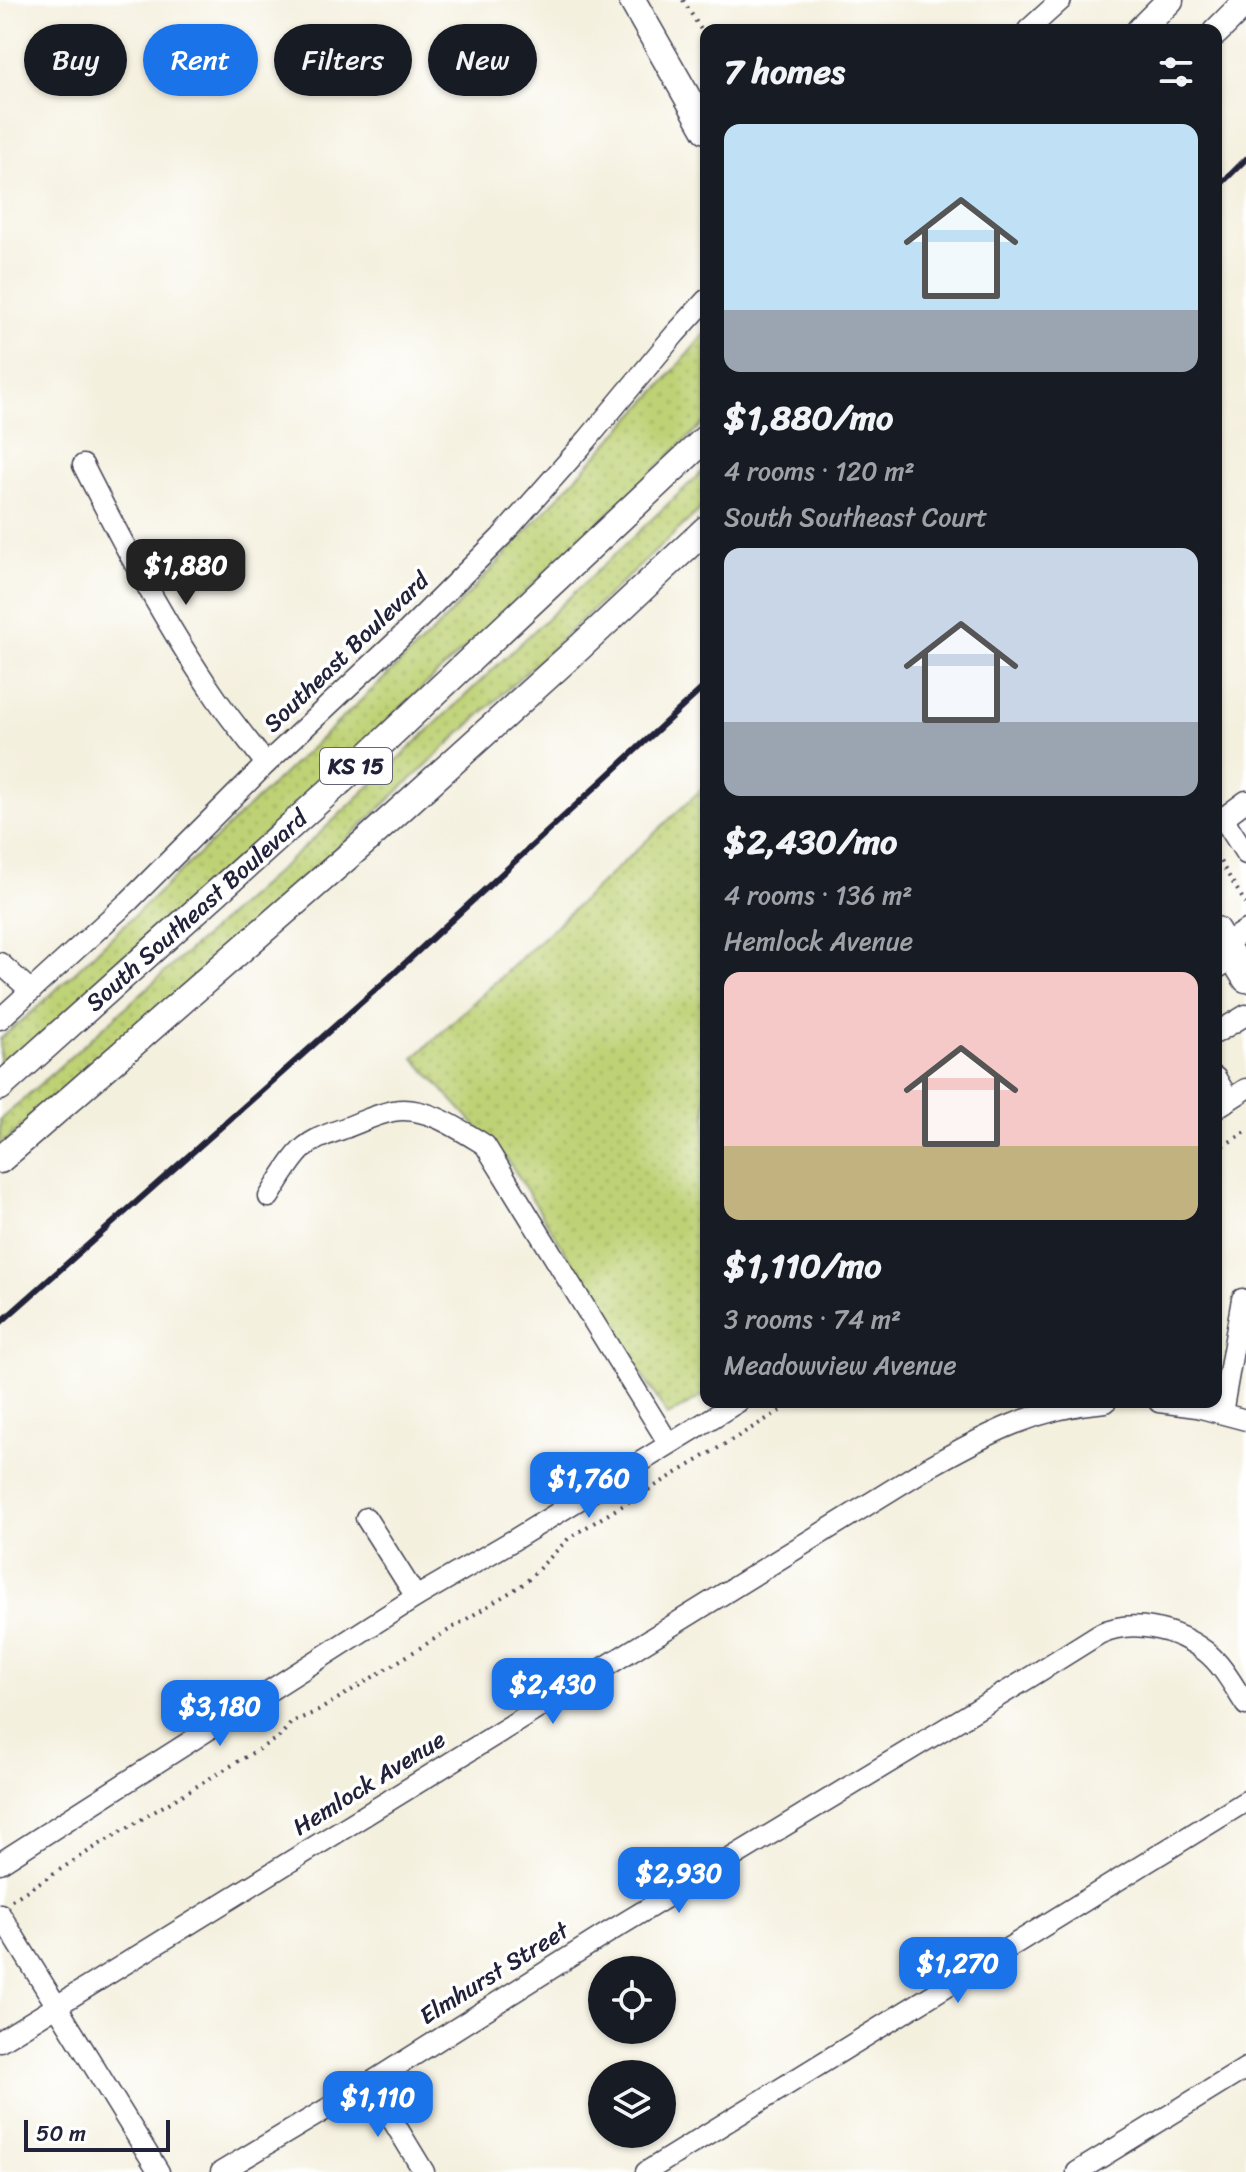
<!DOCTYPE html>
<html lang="en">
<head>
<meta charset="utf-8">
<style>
	:root { --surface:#171b24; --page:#242831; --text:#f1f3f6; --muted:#9ea1a6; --accent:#1a73e8 }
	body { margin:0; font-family:Sriracha,sans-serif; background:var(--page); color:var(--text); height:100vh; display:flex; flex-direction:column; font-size:30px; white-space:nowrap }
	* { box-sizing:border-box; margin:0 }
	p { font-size:26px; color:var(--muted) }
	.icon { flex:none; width:44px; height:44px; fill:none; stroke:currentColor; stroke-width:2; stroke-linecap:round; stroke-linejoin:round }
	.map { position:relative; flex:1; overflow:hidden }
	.side { position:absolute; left:700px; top:24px; width:522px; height:1384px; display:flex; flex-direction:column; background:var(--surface); border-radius:16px; box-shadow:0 2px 6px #0004 }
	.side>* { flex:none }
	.banner { position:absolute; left:24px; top:24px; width:556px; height:72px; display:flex; gap:16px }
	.buttons { position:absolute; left:588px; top:1956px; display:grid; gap:16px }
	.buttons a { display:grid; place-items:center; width:88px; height:88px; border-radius:50%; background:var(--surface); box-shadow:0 2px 6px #0004; font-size:40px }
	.scale { position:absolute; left:24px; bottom:20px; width:146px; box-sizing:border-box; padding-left:8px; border:4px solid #22223b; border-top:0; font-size:22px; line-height:28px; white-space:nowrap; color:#22223b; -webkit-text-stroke:6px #fff; paint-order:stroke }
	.price { position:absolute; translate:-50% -68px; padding:0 18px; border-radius:16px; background:var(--accent); color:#fff; font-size:26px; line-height:52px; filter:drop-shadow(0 2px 4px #0008) }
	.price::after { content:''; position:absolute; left:50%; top:48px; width:24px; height:18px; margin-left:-12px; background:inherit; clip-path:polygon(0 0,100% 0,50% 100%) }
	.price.selected { background:#222; color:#fff }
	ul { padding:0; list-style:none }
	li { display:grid; align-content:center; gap:16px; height:424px; padding:0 24px }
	li span { display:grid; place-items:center; height:248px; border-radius:16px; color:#555 }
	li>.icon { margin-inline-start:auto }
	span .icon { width:144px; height:144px; fill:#fffc; stroke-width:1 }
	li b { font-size:34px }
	h2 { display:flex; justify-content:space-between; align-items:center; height:96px; padding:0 24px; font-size:34px }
	.pill { padding:0 28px; border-radius:36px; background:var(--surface); box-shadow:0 2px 6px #0004; font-size:28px; line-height:72px }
	.pill.selected { background:var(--accent); color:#fff }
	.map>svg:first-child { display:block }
</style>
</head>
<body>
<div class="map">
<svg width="1246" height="2172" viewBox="0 0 1246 2172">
	<defs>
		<pattern id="grass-dots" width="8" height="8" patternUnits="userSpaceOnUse" patternTransform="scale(2)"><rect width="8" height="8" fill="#bed174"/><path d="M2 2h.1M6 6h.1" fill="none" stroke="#a3b365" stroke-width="1.8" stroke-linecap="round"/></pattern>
	</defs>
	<rect width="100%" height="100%" fill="#fff"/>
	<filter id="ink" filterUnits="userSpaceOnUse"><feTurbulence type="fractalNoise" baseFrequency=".0125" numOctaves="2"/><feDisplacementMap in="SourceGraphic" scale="16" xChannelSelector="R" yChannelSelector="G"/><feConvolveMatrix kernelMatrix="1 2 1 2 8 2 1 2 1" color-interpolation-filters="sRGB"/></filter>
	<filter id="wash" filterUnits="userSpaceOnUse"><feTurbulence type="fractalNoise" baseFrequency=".006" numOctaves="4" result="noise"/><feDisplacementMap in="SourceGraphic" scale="32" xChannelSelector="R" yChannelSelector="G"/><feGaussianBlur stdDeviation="1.8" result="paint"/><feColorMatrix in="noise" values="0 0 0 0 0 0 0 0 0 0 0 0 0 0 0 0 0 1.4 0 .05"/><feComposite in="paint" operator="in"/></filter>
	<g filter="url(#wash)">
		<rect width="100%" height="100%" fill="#f4f0de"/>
		<g fill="url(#grass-dots)" stroke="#707a58" stroke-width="2">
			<polygon points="706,332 706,421 490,625 242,855 0,1071 0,1039 39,1006 434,631 660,387"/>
			<polygon points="706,468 706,504 359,828 140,1025 0,1146 0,1120 320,833"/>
			<polygon points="706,785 706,1394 668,1416 509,1162 414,1058"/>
		</g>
	</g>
	<g filter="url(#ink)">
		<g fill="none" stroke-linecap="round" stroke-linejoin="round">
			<g stroke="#424153" stroke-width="23">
				<g id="minor">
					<polyline points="1028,30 1061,0"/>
					<path d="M 83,465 C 122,542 165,624 214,695 C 230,719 249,741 266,764"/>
					<polyline points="1223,818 1246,801"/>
					<polyline points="1216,822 1223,818 1246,854"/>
					<polyline points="1224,944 1246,930"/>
					<polyline points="0,963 31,991"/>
					<polyline points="1216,969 1233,958"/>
					<polyline points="0,1019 129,901 266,764 400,638 501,537 587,440 675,334 706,300"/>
					<polyline points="1216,1033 1246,1015"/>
					<polyline points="1216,1078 1229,1100"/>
					<polyline points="1216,1108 1246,1089"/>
					<path d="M 269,1197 C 278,1183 286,1168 297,1155 C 309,1140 328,1134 345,1128 C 361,1122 377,1114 393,1111 C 425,1105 459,1129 485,1145 L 669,1444"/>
					<polyline points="1159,1402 1197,1407 1246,1420"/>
					<polyline points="1222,1413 1242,1299"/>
					<polyline points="366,1518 416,1597"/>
					<polyline points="0,1863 416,1597 512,1541 738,1402"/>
					<polyline points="0,1914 159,2172"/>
					<path d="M 0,2041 L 927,1468 C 985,1435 1037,1407 1106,1402"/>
					<polyline points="370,2083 424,2172"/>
					<path d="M 221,2172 L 370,2083 L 609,1932 L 1032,1676 L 1099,1634 C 1132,1618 1176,1629 1205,1651 C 1223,1665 1234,1687 1246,1705"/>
					<polyline points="646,2172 1246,1801"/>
					<polyline points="1077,2172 1246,2068"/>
				</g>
			</g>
			<g stroke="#424153" stroke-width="29">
				<g id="major">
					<polyline points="632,0 706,130"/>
					<polyline points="1140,30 1170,0"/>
					<polyline points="1216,32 1246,2"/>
					<polyline points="1216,930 1246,979"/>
					<path id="s1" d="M 0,1087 L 352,771 L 706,438"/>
					<polyline points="0,1160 368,839 580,647 706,529"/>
				</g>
			</g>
			<g stroke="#424153" stroke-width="4" stroke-dasharray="2 6" stroke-linecap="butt">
				<polyline points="683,0 706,38"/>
				<polyline points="1216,855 1246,904"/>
				<polyline points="1216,1150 1246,1132"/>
				<polyline points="12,1900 97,1846 279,1737 292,1722 318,1711 525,1583 570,1537 795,1402"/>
			</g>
			<use href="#minor" stroke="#fff" stroke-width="20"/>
			<use href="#major" stroke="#fff" stroke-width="26"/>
			<g stroke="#22223b" stroke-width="6">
				<polyline points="1216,189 1246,159"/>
				<polyline points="0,1323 390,977 706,685"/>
			</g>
		</g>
	</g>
	<g text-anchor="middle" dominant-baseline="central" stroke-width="7" stroke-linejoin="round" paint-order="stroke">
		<rect fill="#fff" stroke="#646476" stroke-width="2" x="320" y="748" width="72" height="36" rx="6"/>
		<g font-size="22" font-weight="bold" fill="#22223b">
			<text x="356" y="766">KS 15</text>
		</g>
		<g font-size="24" fill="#22223b" stroke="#fff">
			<text transform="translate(346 652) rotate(-44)">Southeast Boulevard</text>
			<text stroke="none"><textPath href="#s1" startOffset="264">South Southeast Boulevard</textPath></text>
			<text transform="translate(369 1783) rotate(-32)">Hemlock Avenue</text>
			<text transform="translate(494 1973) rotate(-32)">Elmhurst Street</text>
		</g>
	</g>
</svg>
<div class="buttons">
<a><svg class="icon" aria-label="locate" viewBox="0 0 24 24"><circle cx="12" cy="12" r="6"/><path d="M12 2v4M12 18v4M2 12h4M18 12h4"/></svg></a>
<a><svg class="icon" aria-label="layers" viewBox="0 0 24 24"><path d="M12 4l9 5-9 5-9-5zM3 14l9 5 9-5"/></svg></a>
</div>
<div class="scale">50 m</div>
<b class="price selected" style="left:186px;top:607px">$1,880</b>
<b class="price" style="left:589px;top:1520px">$1,760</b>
<b class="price" style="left:553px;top:1726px">$2,430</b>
<b class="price" style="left:220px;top:1748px">$3,180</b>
<b class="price" style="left:679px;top:1915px">$2,930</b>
<b class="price" style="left:958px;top:2005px">$1,270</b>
<b class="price" style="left:378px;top:2139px">$1,110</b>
<div class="banner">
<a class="pill">Buy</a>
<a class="pill selected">Rent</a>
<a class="pill">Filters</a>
<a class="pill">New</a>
</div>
<section class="side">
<h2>7 homes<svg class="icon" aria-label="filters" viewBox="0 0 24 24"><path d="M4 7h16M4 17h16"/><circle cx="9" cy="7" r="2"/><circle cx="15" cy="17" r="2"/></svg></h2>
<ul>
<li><span style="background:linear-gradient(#bfe0f5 75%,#9aa5b1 0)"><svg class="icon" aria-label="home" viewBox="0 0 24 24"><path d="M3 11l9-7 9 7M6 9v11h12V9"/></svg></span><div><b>$1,880/mo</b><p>4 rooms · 120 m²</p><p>South Southeast Court</p></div></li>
<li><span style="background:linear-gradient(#c9d6e8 70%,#9aa5b1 0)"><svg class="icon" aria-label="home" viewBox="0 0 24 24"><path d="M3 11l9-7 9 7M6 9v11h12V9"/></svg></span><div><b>$2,430/mo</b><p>4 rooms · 136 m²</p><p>Hemlock Avenue</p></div></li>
<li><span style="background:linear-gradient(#f6c9c9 70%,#c2b280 0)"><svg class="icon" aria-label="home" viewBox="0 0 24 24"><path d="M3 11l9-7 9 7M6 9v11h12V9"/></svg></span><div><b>$1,110/mo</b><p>3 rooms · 74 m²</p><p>Meadowview Avenue</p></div></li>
</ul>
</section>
</div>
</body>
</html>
